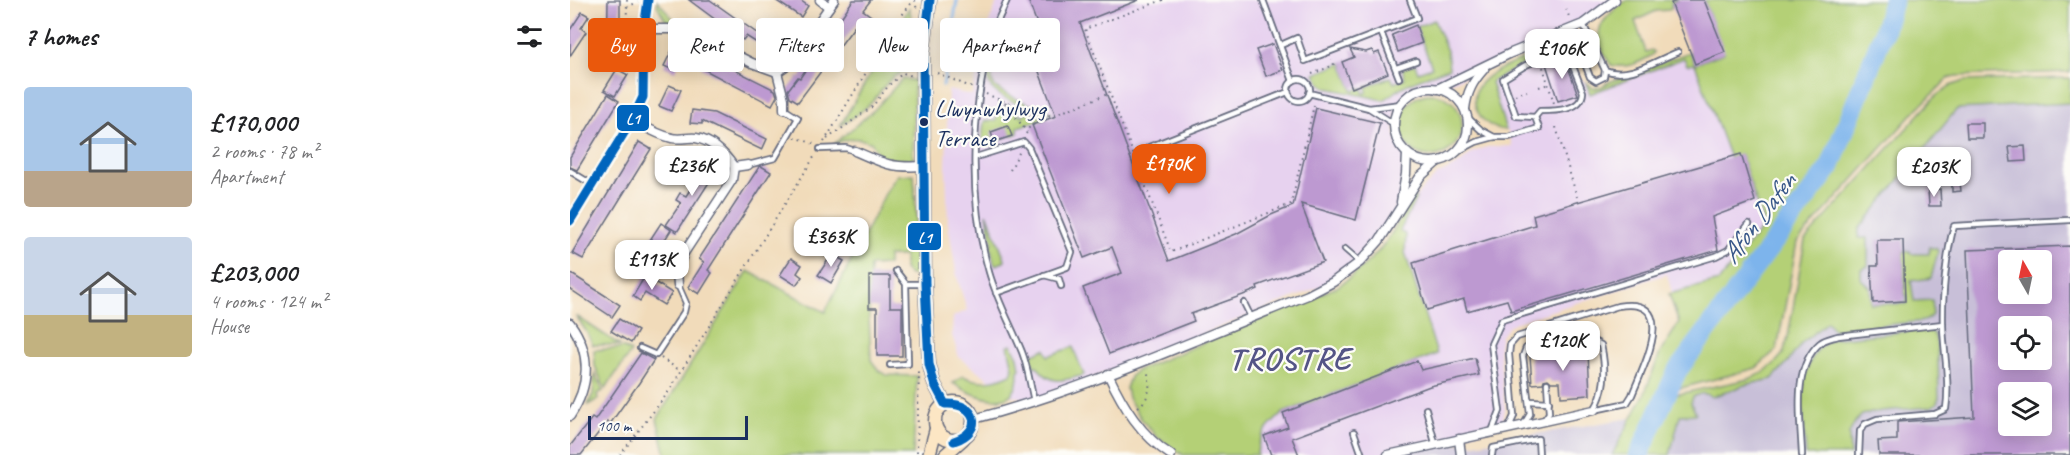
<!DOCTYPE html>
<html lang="en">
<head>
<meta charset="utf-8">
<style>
	:root { --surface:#fff; --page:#f2f2f2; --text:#202124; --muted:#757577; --accent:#ea580c }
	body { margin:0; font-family:Caveat,sans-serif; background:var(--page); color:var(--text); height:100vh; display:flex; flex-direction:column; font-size:22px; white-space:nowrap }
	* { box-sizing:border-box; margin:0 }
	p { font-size:20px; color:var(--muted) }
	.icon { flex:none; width:33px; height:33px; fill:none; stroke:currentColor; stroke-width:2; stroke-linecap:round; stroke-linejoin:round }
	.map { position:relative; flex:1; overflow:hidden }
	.panel { display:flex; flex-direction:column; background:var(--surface); width:570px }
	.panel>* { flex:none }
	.top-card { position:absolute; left:18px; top:18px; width:570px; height:54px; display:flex; gap:12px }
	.needle { width:39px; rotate:351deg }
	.tools { position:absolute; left:1428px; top:250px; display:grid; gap:12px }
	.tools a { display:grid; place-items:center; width:54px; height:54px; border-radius:6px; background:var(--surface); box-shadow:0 3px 15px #0003; font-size:30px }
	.scale { position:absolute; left:18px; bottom:15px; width:160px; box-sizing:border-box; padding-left:6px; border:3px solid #1b2f5e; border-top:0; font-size:16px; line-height:21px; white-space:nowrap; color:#1b2f5e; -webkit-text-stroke:4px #fdfcf7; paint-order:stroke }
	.price { position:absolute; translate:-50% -51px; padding:0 14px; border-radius:12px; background:#fff; color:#222; font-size:20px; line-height:39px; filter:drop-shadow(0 2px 3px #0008) }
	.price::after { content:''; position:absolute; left:50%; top:36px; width:18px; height:14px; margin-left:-9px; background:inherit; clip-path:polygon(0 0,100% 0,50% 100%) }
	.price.current { background:var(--accent); color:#fff }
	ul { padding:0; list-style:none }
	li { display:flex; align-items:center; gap:18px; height:150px; padding:0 24px }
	li span { display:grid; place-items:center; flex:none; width:168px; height:120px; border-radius:6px; color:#555 }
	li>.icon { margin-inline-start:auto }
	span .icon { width:72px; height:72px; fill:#fffc; stroke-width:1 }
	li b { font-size:26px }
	h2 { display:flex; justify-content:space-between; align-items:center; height:72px; padding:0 24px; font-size:26px }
	.chip { padding:0 21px; border-radius:6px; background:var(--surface); box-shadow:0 3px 15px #0003; font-size:21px; line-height:54px }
	.chip.current { background:var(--accent); color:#fff }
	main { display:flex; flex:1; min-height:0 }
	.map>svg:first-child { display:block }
</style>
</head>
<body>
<main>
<section class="panel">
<h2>7 homes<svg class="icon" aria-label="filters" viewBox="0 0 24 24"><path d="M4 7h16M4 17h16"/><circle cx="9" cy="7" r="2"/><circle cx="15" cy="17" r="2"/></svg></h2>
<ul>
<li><span style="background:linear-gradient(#a9c7e8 70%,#b9a48a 0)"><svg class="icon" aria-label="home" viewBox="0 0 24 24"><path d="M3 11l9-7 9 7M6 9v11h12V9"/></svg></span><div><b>£170,000</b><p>2 rooms · 78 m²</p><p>Apartment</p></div></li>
<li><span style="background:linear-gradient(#c9d6e8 65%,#c2b280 0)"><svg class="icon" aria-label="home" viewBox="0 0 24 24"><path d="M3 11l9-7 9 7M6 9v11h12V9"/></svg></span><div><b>£203,000</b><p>4 rooms · 124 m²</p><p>House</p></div></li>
</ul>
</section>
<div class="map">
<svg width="1500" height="455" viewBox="0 0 1500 455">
	<rect width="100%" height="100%" fill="#fdfcf7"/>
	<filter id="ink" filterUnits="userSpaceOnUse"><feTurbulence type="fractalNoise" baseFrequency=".0167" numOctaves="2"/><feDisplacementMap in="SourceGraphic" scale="12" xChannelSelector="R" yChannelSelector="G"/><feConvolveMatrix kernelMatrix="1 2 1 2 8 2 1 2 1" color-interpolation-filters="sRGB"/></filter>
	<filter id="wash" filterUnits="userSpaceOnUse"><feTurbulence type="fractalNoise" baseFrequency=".008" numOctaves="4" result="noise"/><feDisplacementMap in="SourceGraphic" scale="24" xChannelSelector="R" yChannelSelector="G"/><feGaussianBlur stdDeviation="1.35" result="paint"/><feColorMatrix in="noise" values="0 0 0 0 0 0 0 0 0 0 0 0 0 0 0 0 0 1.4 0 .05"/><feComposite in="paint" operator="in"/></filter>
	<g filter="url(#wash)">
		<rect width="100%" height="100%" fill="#f1dbba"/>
		<g fill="#e7d2ef">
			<polygon points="428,0 1045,0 1013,24 867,89 858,89 838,96 826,113 824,124 825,135 829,145 837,153 830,206 810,240 763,282 464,401 442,396 389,357 382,335 383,317 397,310 387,277 378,223 376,170 378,90 402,95 416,30"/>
			<polygon points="993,46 1000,49 1011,80 1015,81 1021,94 1114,57 1119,64 1125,64 1160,157 1171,154 1194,226 1149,281 1102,293 1097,274 944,323 937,328 931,336 929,347 935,409 932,425 818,455 687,455 688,443 694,431 713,413 847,361 867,355 835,252 836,235 829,231 846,196 867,175 889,164 903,152 917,147 942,146 939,133 936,130 920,81 953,63"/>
		</g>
		<g fill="#c8bfd8" fill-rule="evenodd">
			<path d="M 1500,100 L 1500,455 L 1086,455 L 1110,394 L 1193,375 L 1284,301 L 1289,229 L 1387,109 ZM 1438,261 L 1472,261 L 1472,294 L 1438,294 ZM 1438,327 L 1472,327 L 1472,360 L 1438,360 ZM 1438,393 L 1472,393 L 1472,426 L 1438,426 Z"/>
			<polygon points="1061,418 1042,455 818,455 865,443 905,444"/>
		</g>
		<g fill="#b4d076" stroke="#68806a" stroke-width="1.5">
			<polygon points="87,0 106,22 96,21 87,5"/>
			<path d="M 1057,0 L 1109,0 L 1101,3 L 1102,6 L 1099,10 L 1086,11 L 1065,21 L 1076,52 L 1082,50 L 1084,52 L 1082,55 C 1069,63 1057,69 1041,65 C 1018,33 1030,20 1057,0 Z"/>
			<polygon points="1134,0 1500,0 1500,72 1385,76 1378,79 1344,112 1227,242 1207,349 1186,368 1089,394 1061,455 1042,455 1074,395 1090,353 1109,323 1099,294 1149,281 1194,225 1171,155 1160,158 1125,64 1117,65 1114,58 1020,94 1015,81 1023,88 1031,87 1039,82 1120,52 1125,64 1154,53"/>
			<path d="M 339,8 L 347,42 L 344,71 C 319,71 316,87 301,103 C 292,112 280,119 270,126 Z"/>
			<path d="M 864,20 L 877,51 L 879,68 C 865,73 851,78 838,84 C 828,88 823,96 813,100 L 757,88 L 750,83 L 745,74 L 772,63 L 783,91 L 792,88 L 794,94 L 797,92 L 796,87 L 821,77 L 824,83 L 835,78 L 832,69 L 845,64 L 848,72 L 862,67 L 846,27 Z"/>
			<path d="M 998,40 L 1006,45 L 1011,66 L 1003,48 L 999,44 L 979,49 L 978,51 L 921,82 L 936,130 C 925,129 915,125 909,114 C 888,78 945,63 968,54 L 968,50 L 988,42 Z"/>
			<path d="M 423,56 L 427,57 C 425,64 421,74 422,81 C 423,93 472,109 482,113 L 479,114 C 464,110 426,99 419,84 C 416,78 421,63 423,56 Z"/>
			<path d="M 1500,78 L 1500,103 L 1387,109 L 1289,229 L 1288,238 L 1298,238 L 1298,266 L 1291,269 L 1291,279 L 1300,287 L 1301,304 L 1337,304 L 1337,295 L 1335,295 L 1333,252 L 1340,251 L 1341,254 L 1359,254 L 1359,247 L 1367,249 L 1368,252 L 1361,278 L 1341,281 L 1344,301 L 1362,300 C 1363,311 1365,316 1354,321 L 1264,330 L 1257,322 L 1232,343 L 1217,363 L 1202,379 L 1175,385 L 1142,397 C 1135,392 1130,393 1123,397 L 1121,403 L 1126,414 L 1110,415 L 1100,455 L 1073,455 L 1100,396 L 1179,379 L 1192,373 L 1204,364 L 1213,354 L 1218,337 L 1235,240 L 1367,95 L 1380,86 L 1394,81 Z"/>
			<path d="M 332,79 L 344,80 L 343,160 L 328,161 L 309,156 L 302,143 C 285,137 281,137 264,144 L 305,109 Z"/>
			<circle cx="861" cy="125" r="31"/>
			<polygon points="436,105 448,110 447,114 453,116 455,112 476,118 448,127 448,133 425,142 425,145 421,146 412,139 414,121 426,121 427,112 432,114"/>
			<polygon points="344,174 349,274 345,276 338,274 334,270 334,256 318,256 318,265 300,266 299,317 301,360 309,371 316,375 347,376 343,455 96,455 87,419 178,271 255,312 316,192 327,175"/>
			<path d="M 841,196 L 846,198 L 830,231 L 836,235 L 835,252 L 867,354 L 713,413 C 699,426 688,435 687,455 L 613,455 L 605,450 L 587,437 L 572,420 L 558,398 L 556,388 L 560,377 L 566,371 L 767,287 C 806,259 822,240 841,196 Z"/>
			<polygon points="417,213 435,259 434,262 426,265 424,264 420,244 422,243"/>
			<polygon points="6,316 50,345 23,345 16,331"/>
			<path d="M 1353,330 C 1357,330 1360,330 1363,333 C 1370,341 1368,385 1369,397 L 1367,403 L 1361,407 L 1311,411 L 1292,415 L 1285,422 L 1279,434 L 1280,455 L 1236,455 C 1234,419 1222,359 1262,339 Z"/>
			<path d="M 441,344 L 448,357 L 450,369 L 448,371 C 450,415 406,398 383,383 L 393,376 C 410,384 424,382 441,374 L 443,368 L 438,346 Z"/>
			<path d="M 503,347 L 514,375 C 494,381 480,386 467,366 L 464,367 L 461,355 L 475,349 L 478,356 Z"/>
			<polygon points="54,348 61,352 35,389 25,366 24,350"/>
			<polygon points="25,374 33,391 27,394 28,399 18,405 23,394"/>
		</g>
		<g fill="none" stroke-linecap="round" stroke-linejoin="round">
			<polyline stroke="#7db4ec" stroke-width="3" points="373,86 387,0"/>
			<polyline stroke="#7db4ec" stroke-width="20" points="1069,455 1107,371 1260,167 1314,31 1323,0"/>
		</g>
		<g id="blocks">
			<g fill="#bd99d1" fill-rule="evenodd">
				<polygon points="38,0 50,0 50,59 37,58"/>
				<polygon points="119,0 140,0 191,36 194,31 213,43 206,55 176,36 173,40"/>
				<polygon points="205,0 230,0 238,6 231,17"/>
				<polygon points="283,0 301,0 293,10 301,16 296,23 290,19 228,102 220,97 218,90 228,77 230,78"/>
				<polygon points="458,0 569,0 510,23 599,261 666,234 701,215 723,206 746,108 810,123 786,220 731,204 753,262 687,286 688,289 673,295 621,314 624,321 539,354 513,288 552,273 542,247 514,258 462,125 486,116 458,43 472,37"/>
				<polygon points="1109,0 1134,0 1155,52 1125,64 1101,3"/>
				<polygon points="12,12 19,16 11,28 16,32 0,56 0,30"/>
				<polygon points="846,25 852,43 828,52 822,35"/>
				<polygon points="105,44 116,50 105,71 94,66"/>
				<polygon points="703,44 713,70 696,76 686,50"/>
				<polygon points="780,49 796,52 802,50 804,54 809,52 818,73 782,88 772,62 784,57"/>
				<polygon points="137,56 205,90 207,96 202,105 131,68"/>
				<polygon points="995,58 1008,95 988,101 976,64"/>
				<polygon points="47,69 58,75 45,96 34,90"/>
				<polygon points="99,85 111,90 101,111 89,106"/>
				<polygon points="38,94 49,101 7,170 0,167 0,157"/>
				<polygon points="122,110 144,113 197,139 192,150 132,121 132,124 120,123"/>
				<polygon points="1396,123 1413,123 1413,138 1397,138"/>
				<polygon points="438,126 442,136 424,142 421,132"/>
				<polygon points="69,142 81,149 13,259 2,253"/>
				<polygon points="1455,146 1456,161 1441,162 1439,147"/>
				<polygon points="1171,154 1185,201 1142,217 1148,250 941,311 937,300 897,311 894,299 857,310 843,263 965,225 963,215"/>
				<polygon points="90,156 110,159 107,173 87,170"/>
				<polygon points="139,160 149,167 107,232 96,225 111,203 106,200 110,193 116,196"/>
				<polygon points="191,166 201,172 138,270 142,273 129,294 118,287 134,262 129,259 189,167"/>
				<polygon points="1382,183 1390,183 1391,191 1382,192"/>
				<polygon points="1358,189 1370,189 1371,206 1359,206"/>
				<polygon points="91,223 101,230 74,273 63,266"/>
				<polygon points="1307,240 1333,240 1335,301 1303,303 1301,266 1308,266"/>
				<path d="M 1500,246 L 1500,455 L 1309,455 L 1308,441 L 1327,440 L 1327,422 L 1404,417 L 1397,250 ZM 1438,261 L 1472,261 L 1472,294 L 1438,294 ZM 1438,327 L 1472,327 L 1472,360 L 1438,360 ZM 1438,393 L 1472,393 L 1472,426 L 1438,426 Z"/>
				<polygon points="262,254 274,261 261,283 248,275"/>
				<polygon points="221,258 232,265 227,273 232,277 226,285 210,275"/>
				<polygon points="0,273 50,305 42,317 0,289"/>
				<polygon points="75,276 102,293 94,305 75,293 70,301 63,296"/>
				<polygon points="299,276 320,276 320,307 332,307 332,356 307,356 307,308 299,308"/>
				<polygon points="49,319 68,331 61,343 41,331"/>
				<polygon points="1018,352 1020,395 991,397 990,382 981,382 978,379 974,380 973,383 962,384 960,356"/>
				<polygon points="71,353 84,360 69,383 40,424 37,422 11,455 0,455 0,446 22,418 25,420"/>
				<polygon points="905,358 909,375 860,386 722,438 729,455 701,455 694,436 718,427 713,413 847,361 851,370"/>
			</g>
		</g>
	</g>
	<g filter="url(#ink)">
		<use href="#blocks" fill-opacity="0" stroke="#666b7e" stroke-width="1.5"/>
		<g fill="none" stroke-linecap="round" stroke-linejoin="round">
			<g stroke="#666b7e" stroke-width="8">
				<g id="lane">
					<path d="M 437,0 C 432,12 425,25 421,38 C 401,112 398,198 419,272 C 427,300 441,325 452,352 C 458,367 460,385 464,401"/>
					<polyline points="693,0 723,81"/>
					<path d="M 1013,24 L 1035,70 C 1059,80 1086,60 1108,52"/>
					<polyline points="811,32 829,78"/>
					<polyline points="711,45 727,38 735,61 847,18 840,0"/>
					<polyline points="1023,47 1014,61 1020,77 1026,81 1034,77 1035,70"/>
					<path d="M 990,50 L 997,51 L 1013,92 C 1012,111 985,111 970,111 L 965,117 L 946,116 L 933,79 L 956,65 Z"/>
					<polyline points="826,68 846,61"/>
					<circle cx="729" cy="90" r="11"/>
					<polyline points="739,93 799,108 824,124"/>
					<polyline points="799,108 831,104"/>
					<polyline points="897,117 911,130 924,137"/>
					<polyline points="579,147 718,92"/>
					<polyline points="250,149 276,148 285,151"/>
					<polyline points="887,152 906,142 924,137 939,137 969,128 965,117"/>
					<polyline points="406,157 454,142 459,148 502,252 497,267 426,293"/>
					<polyline points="178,165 205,158 228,118 214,109"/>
					<polyline points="0,171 23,185"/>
					<polyline points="775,249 790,262"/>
					<polyline points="474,275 489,279 491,286"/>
					<polyline points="336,284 355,284"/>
					<polyline points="674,303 681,317"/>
					<polyline points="70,348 86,355 114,312 116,303 108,285"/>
					<polyline points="320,365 338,364 336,284 326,271"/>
					<polyline points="959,401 979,402"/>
					<polyline points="856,409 865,443"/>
					<polyline points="974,420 979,413 977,383"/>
					<path d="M 954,424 L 960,414 L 953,356 L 956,348 L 972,343 L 1016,337 L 1031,345 C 1036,367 1036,391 1024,410"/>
					<path d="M 939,427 L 944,416 L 939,354 L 940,345 L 947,337 L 1048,306 C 1111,296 1073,367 1062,395 L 1057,403 L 1024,410"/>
					<polyline points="922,431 930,411 921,344 932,320 1146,256 1158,250 1179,224"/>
					<polyline points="784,432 792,455"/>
					<polyline points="922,455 923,448 968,439 969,455"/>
					<path d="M 1232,455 C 1231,421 1221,368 1250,343 C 1255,339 1262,338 1268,336 L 1373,324"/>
					<path d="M 1289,455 L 1290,431 L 1295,424 L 1307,419 L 1365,414 L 1376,409 C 1380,381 1374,354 1373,326 C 1372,298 1376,253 1384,226 L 1500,220"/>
				</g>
			</g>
			<g stroke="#666b7e" stroke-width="11">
				<g id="street">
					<polyline points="250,0 259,7"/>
					<polyline points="74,29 115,29 182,63 207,72 220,63 264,0"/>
					<polyline points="207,72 214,99 214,109"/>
					<circle cx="861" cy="125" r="37"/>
					<polyline points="867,89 941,53 1013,24 1045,0"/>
					<path d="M 895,109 C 897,92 903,81 914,69"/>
					<path d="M 62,120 C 75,127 88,135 102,138 C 110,140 118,137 126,138 C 143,141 155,154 164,167 L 162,180 L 114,253 L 107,270 L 108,285"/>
					<path d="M 285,151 C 314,164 322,168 354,166"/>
					<polyline points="164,167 178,165"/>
					<polyline points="831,202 836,174 837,153"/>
					<polyline points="0,221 62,120 73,97 74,29 78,0"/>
					<path d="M 0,323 C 22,353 20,386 0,416"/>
					<path d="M 538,374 C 553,406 571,436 601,455"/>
					<path d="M 404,419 C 518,389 628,338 738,295 L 763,282 L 790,262 L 809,241 L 850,177 L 867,162"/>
					<polyline points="889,439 891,455"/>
					<polyline points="818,455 1024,410"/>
				</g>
			</g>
			<g stroke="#666b7e" stroke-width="15">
				<g id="secondary">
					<polyline points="360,0 353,55 355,284 359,364 364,383 375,404"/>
					<circle cx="384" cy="421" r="19"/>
					<polyline points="359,455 366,429"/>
					<polyline points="375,455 393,439"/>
				</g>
			</g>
			<g stroke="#666b7e" stroke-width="2" stroke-dasharray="1.5 4.5" stroke-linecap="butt">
				<polyline points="57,0 56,52 63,71"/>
				<polyline points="345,0 347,11"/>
				<polyline points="593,0 515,29 601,252 721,204 744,105"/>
				<polyline points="57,7 68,2"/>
				<polyline points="996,9 1000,19"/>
				<polyline points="973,67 984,103"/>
				<polyline points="367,73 403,88"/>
				<polyline points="742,74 764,65 762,59"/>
				<polyline points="969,87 979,84"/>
				<polyline points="416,94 445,106 482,116 540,93"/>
				<polyline points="945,95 957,91"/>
				<polyline points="435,103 457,132"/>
				<polyline points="986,127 1007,197"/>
				<polyline points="456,134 460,126 482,117"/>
				<polyline points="225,137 244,144"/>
				<polyline points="257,139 302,107 319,85 333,73 342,76"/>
				<polyline points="254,142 328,20 344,0"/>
				<polyline points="440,170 450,151"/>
				<polyline points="91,358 111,371"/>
				<path d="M 568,407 C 581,398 581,384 577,370"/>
				<polyline points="347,452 349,371"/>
				<polyline points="50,455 97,394 246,154"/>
			</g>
			<use href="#lane" stroke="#fff" stroke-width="4.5"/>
			<use href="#street" stroke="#fff" stroke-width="8"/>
			<use href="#secondary" stroke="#fce6c4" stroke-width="12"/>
			<g stroke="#fdfcf7" stroke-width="14">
				<g id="bus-1">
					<path d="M 360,0 L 353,55 L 355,284 L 359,364 L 364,383 L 375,404 C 407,402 415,431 384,441"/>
					<polyline points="0,221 62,120 73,97 74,29 78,0"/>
				</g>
			</g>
			<use href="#bus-1" stroke="#0065bd" stroke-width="9"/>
		</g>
	</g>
	<circle fill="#1b2f5e" stroke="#fdfcf7" stroke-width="2" cx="354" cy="122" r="5"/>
	<g text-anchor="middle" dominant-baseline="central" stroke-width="4.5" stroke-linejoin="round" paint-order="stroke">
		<g font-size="24" fill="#1b2f5e" stroke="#fdfcf7" text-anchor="start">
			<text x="365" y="108">Llwynwhylwyg<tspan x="365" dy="30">Terrace</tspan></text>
		</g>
		<g font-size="27" font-style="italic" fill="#385789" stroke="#fdfcf7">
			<text transform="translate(1188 218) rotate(-53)">Afon Dafen</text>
		</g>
		<g font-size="32" font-weight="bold" letter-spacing="1.5" fill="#545486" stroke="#fdfcf7">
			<text x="720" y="358">TROSTRE</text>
		</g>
	</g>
	<g stroke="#fdfcf7" stroke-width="2">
		<rect x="46" y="104" width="34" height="28" rx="6" fill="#0065bd"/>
		<rect x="337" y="222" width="35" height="29" rx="6" fill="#0065bd"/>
	</g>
	<g font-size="16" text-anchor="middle" font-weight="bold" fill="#fff">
		<text x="63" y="124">L1</text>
		<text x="355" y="243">L1</text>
	</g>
</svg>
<div class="tools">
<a><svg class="needle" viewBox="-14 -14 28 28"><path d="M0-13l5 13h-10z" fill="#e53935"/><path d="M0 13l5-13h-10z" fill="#757577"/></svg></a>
<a><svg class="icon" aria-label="locate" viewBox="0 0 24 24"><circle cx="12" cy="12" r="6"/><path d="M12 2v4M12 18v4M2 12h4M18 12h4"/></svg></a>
<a><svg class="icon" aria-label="layers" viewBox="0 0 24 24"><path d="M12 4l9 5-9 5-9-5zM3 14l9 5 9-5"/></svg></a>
</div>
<div class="scale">100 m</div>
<b class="price" style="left:992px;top:80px">£106K</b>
<b class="price current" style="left:599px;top:195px">£170K</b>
<b class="price" style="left:122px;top:197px">£236K</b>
<b class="price" style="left:1364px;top:198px">£203K</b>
<b class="price" style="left:261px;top:268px">£363K</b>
<b class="price" style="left:82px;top:291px">£113K</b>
<b class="price" style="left:993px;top:372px">£120K</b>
<div class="top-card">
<a class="chip current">Buy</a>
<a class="chip">Rent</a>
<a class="chip">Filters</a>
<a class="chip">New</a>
<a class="chip">Apartment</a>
</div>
</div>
</main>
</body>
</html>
